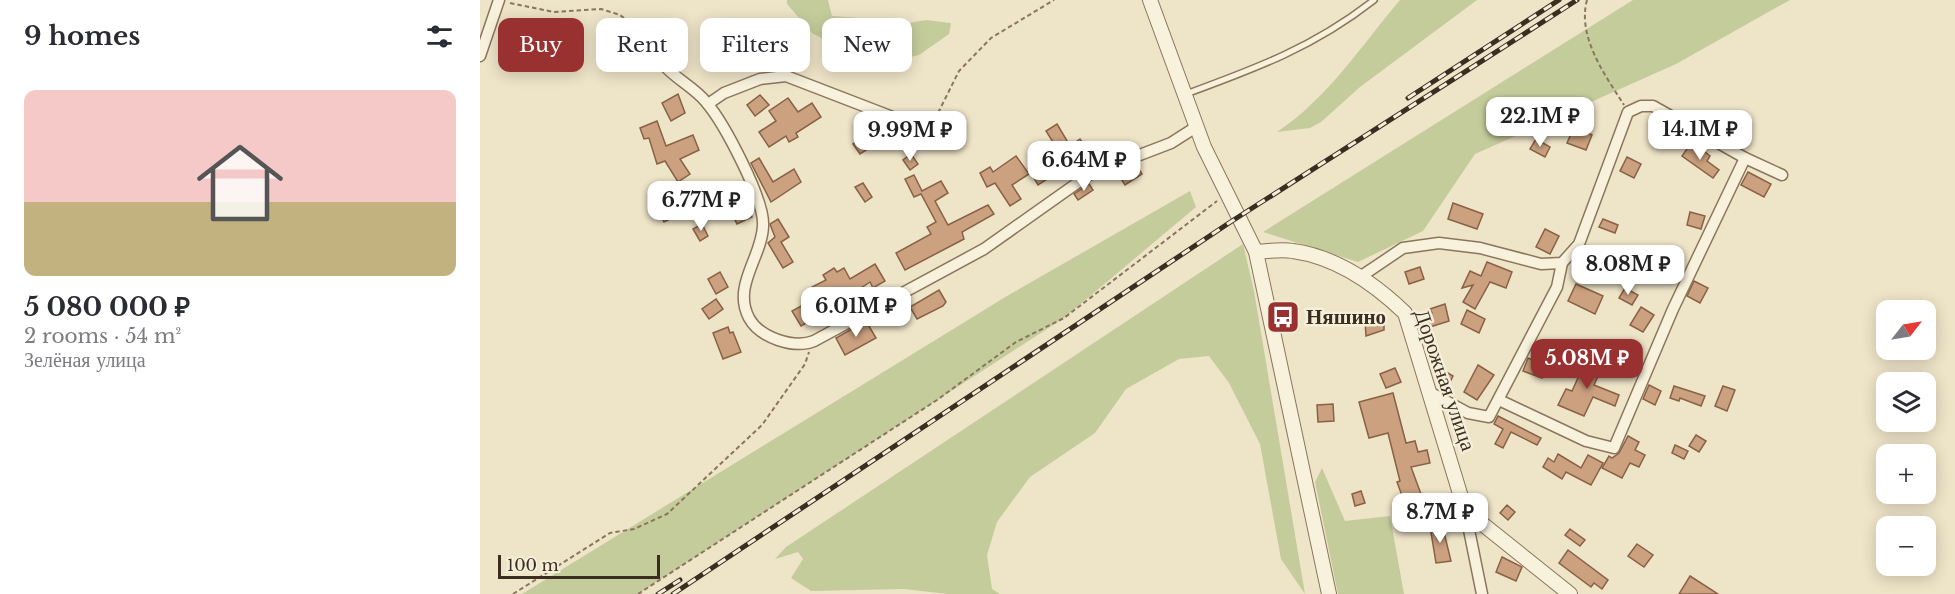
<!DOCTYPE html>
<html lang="en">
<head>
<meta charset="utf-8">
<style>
	:root { --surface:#fff; --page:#f2f2f3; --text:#2b2b33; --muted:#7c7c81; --accent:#98312f }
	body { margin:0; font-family:"Libre Baskerville",serif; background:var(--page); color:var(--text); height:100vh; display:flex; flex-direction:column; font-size:22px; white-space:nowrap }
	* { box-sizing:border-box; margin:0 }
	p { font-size:20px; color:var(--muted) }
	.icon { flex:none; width:33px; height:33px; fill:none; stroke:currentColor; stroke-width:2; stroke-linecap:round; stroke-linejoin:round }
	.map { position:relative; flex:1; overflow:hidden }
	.side { display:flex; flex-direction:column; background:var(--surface); width:480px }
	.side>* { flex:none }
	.guide { position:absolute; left:18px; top:18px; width:570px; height:54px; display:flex; gap:12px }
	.needle { width:39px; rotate:59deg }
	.fabs { position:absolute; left:1396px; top:300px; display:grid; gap:12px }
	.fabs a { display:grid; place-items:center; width:60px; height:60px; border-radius:12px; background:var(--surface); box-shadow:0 3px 15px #0003; font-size:30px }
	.scale { position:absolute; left:18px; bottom:15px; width:162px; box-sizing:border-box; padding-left:6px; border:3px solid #3b2e21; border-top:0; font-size:16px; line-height:21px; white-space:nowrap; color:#3b2e21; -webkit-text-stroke:4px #f5eed8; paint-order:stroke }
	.price { position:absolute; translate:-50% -51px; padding:0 14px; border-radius:12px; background:#fff; color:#222; font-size:20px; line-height:39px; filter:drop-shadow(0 2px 3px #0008) }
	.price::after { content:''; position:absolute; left:50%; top:36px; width:18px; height:14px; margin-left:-9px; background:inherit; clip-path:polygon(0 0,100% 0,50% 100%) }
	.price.on { background:var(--accent); color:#fff }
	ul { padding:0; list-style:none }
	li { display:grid; align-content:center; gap:12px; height:318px; padding:0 24px }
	li span { display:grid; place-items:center; height:186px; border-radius:12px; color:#555 }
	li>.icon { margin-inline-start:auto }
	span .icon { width:108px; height:108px; fill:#fffc; stroke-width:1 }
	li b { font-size:26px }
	h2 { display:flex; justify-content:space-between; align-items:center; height:72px; padding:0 24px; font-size:26px }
	.chip { padding:0 21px; border-radius:12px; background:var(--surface); box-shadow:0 3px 15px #0003; font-size:21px; line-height:54px }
	.chip.on { background:var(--accent); color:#fff }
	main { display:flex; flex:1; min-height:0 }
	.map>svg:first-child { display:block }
</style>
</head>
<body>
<main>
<section class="side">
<h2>9 homes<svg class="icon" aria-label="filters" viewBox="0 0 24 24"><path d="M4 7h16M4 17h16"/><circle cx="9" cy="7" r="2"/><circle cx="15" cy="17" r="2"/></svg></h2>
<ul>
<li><span style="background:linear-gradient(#f6c9c9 60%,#c2b280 0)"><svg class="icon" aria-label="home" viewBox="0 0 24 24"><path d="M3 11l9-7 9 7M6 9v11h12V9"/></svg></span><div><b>5 080 000 ₽</b><p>2 rooms · 54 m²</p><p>Зелёная улица</p></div></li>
</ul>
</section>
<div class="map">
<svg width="1475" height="594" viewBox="0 0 1475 594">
	<rect width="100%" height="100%" fill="#eee4c8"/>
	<g fill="#c5cc9c">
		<polygon points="307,0 348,0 352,16 379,18 388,30 446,20 471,23 469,34 439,55 405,63 368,53 332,33 307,4"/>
		<path d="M 920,0 L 997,0 L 880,87 L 841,122 L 830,128 L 797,132 C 847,99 882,45 920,0 Z"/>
		<polygon points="1153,0 1310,0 1196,64 995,154 943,231 878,262 783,232"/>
		<polygon points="710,191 716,207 584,318 158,594 42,594 527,296"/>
		<polygon points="763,244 774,291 825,594 801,559 780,444 749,383 729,356 699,359 646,389 615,433 550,477 517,522 507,555 512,589 520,594 468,594 424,589 331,591 311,578 323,559 318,552 295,559 306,547"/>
		<polygon points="842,468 865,521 910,516 924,594 858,594 835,482"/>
	</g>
	<g fill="#cba17f" stroke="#896144" stroke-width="1.5">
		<polygon points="200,31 206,42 196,48 189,37"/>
		<polygon points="198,94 205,113 191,121 182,103"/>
		<polygon points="280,95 289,105 275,116 267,105"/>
		<polygon points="308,98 318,112 332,103 341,117 316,133 318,137 309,142 306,136 289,147 279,132 296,121 289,111"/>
		<polygon points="177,121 186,146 213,135 219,150 200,159 210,174 198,182 185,161 177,164 169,138 164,139 160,128"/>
		<polygon points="577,124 590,146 600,139 609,152 558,185 548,168 578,150 566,131"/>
		<polygon points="1094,127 1112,135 1106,150 1087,143"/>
		<polygon points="393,130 400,141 380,154 373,144"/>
		<polygon points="1056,139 1070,147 1065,157 1050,149"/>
		<polygon points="1209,146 1215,150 1217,146 1230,156 1227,161 1239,170 1233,178 1202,156"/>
		<polygon points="431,154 438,164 430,170 423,160"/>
		<polygon points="536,156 549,174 532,185 541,199 530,206 515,183 507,187 500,173 510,167 513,172"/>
		<polygon points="1147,157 1161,164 1154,178 1140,171"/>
		<polygon points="279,158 293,182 314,169 321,182 291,202 271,163"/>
		<polygon points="656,164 662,174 645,185 638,174"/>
		<polygon points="1268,172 1291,184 1284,197 1261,185"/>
		<polygon points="434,175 442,191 461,181 468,193 455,201 468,225 508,205 514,214 482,232 484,239 425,270 416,253 451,234 447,227 456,222 441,194 434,197 425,179"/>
		<polygon points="383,183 392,197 385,202 375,187"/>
		<polygon points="609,184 613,190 598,200 594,194"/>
		<polygon points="237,188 242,197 246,195 253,208 238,217 225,194"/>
		<polygon points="211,198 215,207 184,222 180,213"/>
		<polygon points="973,203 1003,214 997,229 968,219"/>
		<polygon points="267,207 272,217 257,224 252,214"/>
		<polygon points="1210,212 1225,216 1221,229 1207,225"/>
		<polygon points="298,219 309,237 301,242 313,262 303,268 288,243 295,237 290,224"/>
		<polygon points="1123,219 1138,225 1135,233 1119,227"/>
		<polygon points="222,224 228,236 220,241 213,229"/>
		<polygon points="1065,229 1079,236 1070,254 1056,247"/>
		<polygon points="1007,262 1032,272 1026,288 1010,282 995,309 983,302 993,285 982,288 990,271 1001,276"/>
		<polygon points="395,264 405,281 393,288 390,282 366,298 330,314 333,319 321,326 312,311 338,297 332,287 346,280 343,275 354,268 357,272 364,268 370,279"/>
		<polygon points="940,267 944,279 929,284 925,272"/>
		<polygon points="240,272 248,287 236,294 228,279"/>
		<polygon points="1214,281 1228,288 1220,303 1207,296"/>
		<polygon points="1096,284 1123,296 1115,314 1088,301"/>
		<polygon points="1145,288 1158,295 1152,305 1139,298"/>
		<polygon points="459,290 466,302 463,306 437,319 430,307"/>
		<polygon points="236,299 243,309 229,319 222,309"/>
		<polygon points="965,304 969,321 947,328 944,315 952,313 950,309"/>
		<polygon points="1161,307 1174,315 1163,332 1150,325"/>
		<polygon points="987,310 1005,319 999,333 981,324"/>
		<polygon points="904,319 904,330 886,336 885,322"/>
		<polygon points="386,321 396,338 365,355 356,338"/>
		<polygon points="248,327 250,333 253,332 261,352 243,359 233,333"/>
		<polygon points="1144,354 1156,360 1151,372 1139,366"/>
		<polygon points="1108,356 1124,363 1114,385 1139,395 1135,406 1113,397 1104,416 1078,405 1086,389 1092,391"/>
		<polygon points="1048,358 1067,366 1062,378 1043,371"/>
		<polygon points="998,365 1014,375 997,400 984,392"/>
		<polygon points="915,368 921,382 906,388 900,374"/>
		<polygon points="963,370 973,376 969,384 958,379"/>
		<polygon points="1169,385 1181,391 1175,405 1163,399"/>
		<polygon points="1194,386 1225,396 1221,406 1200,398 1199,401 1190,398"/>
		<polygon points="1243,386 1255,390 1247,411 1235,406"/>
		<polygon points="913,393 926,443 935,441 938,452 947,450 950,463 931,467 941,494 924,501 917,482 920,481 908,433 889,438 879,402"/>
		<polygon points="853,404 854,421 838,422 837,405"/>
		<polygon points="1018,416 1061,438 1057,445 1031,432 1023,448 1015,444 1023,429 1014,424"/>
		<polygon points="1216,435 1226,441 1219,452 1209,446"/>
		<polygon points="1148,436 1159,442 1155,450 1165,455 1159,467 1150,463 1142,478 1122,468 1129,456 1132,458 1139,453"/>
		<polygon points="1195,445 1208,451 1204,459 1192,453"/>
		<polygon points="1078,454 1101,468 1108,455 1123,463 1111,485 1086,472 1082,479 1063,467 1068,458 1074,462"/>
		<polygon points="881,491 885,503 875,506 872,494"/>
		<polygon points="1027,505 1035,512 1028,520 1020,513"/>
		<polygon points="962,524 971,561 956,563 950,526"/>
		<polygon points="1090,529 1105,540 1100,546 1085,535"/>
		<polygon points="1157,544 1173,555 1164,567 1148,556"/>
		<polygon points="1088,550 1128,580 1122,589 1114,583 1111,587 1079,563"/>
		<polygon points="1022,557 1042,567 1036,581 1016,572"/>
		<polygon points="1210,576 1238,594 1199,594"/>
	</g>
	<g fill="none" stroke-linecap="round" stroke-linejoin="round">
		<g stroke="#8a765d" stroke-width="8">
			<path id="service" d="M 706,94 C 777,68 834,47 894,0"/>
		</g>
		<g stroke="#8a765d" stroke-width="13">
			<g id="minor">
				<path d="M 186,50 L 181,54 L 182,63 C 195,79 214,87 226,102 C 244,123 285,200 283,226 C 282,257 252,286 269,318 C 280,338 314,349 334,341 L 504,249 L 610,174 L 691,143 L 716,127"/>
				<polyline points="0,56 19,0"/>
				<polyline points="228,104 244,93 280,79 306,76 415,118 438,122"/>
				<polyline points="880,277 923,248 959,243 1000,248 1061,264 1082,263 1099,244 1148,112 1161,106 1173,106 1265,158 1302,175"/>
				<polyline points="951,393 988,413 1009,417 1077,287 1082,263"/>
				<polyline points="1019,400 1106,441 1134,448 1193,309 1265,158"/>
				<polyline points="985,510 1002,594"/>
			</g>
		</g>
		<g stroke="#8a765d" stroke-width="16">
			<g id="tertiary">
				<polyline points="670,0 724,147 776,252 849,594"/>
				<path d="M 776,252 C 788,251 802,249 813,251 C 856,257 895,284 925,313 L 985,510 L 1090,594"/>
			</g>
		</g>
		<g stroke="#8a765d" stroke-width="2" stroke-dasharray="4.5 3" stroke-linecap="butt">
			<path d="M 1107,0 C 1097,37 1125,75 1144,105"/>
			<polyline points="30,3 74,12 121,9 140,15 177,44"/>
			<polyline points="446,119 456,117 479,71 511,38 574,0"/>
			<polyline points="33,594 130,533 154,529 187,514 282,425 325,364 329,352"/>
			<polyline points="158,594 457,400 536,342 584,318 737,201"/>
		</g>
		<use href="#service" stroke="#f8f1dc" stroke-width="5"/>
		<use href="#minor" stroke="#f8f1dc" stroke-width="10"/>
		<use href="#tertiary" stroke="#f8f1dc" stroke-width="14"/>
		<g stroke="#3b2e21" stroke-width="5">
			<g id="rail">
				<polyline points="928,98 1079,0"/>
				<polyline points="178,594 200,580"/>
				<polyline points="193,594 752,221 1097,0"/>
			</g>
		</g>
		<use href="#rail" stroke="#f5eed8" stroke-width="3" stroke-dasharray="9" stroke-linecap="butt"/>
	</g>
	<defs>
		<g id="bus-square" transform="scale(1.725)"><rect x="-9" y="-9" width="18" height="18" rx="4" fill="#98312f" stroke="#f5eed8"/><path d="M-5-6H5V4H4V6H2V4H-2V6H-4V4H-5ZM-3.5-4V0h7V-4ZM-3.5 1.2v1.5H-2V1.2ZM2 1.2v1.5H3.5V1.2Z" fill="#fff"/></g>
	</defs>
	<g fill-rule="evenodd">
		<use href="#bus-square" x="803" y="317"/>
	</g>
	<g text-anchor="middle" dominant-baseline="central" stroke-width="5" stroke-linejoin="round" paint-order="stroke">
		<g font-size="21" font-weight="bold" fill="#3b2e21" stroke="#f5eed8" text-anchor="start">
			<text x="826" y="317">Няшино</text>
		</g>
		<g font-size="21" fill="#3b2e21" stroke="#f5eed8">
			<text transform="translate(965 380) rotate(71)">Дорожная улица</text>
		</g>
	</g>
</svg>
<div class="fabs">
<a><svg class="needle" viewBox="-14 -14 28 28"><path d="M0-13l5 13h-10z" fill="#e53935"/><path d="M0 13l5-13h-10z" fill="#7c7c81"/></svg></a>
<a><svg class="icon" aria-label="layers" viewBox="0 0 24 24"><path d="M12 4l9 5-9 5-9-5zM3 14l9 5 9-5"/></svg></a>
<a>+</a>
<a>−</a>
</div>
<div class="scale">100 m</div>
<b class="price" style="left:1060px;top:148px">22.1M ₽</b>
<b class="price" style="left:1220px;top:161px">14.1M ₽</b>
<b class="price" style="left:430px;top:162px">9.99M ₽</b>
<b class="price" style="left:604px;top:192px">6.64M ₽</b>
<b class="price" style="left:221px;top:232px">6.77M ₽</b>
<b class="price" style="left:1148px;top:296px">8.08M ₽</b>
<b class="price" style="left:376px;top:338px">6.01M ₽</b>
<b class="price on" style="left:1107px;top:390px">5.08M ₽</b>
<b class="price" style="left:960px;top:544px">8.7M ₽</b>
<div class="guide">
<a class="chip on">Buy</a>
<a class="chip">Rent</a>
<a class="chip">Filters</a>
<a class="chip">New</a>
</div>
</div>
</main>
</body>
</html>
